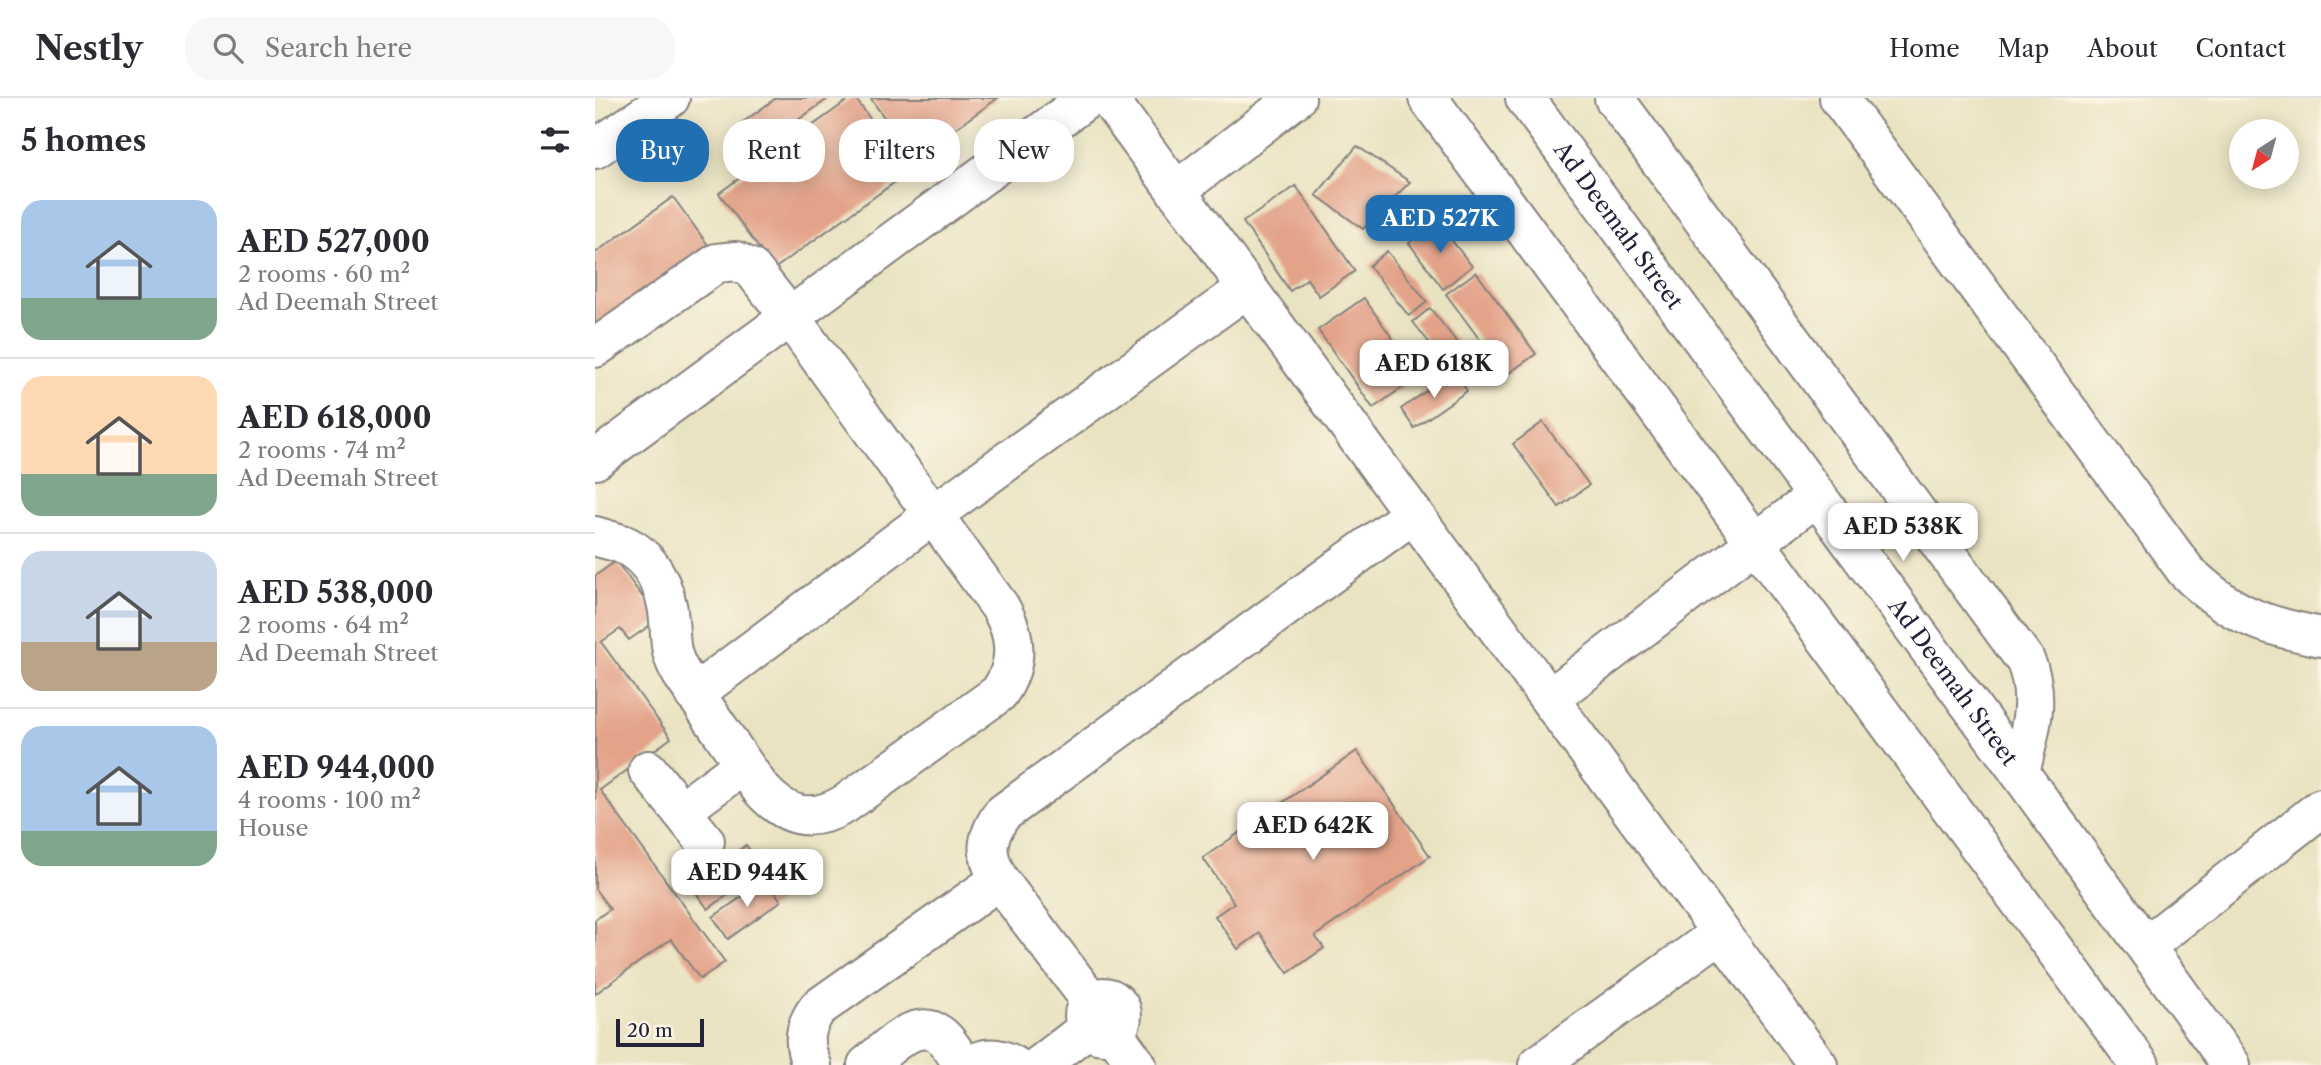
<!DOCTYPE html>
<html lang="en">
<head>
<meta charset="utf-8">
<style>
	:root { --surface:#fff; --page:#f7f7f7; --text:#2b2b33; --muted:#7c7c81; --line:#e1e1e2; --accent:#1f6fb2 }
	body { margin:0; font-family:"Libre Caslon Text",serif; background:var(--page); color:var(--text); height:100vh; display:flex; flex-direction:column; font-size:26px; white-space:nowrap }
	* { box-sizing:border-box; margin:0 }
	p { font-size:23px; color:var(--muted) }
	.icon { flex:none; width:38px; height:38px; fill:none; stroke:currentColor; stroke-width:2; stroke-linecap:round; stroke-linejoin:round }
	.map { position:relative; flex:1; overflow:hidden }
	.drawer { display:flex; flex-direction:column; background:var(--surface); width:595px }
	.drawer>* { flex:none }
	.banner { position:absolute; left:21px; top:21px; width:665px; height:63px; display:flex; gap:14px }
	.needle { width:46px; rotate:216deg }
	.controls { position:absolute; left:1634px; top:21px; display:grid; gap:14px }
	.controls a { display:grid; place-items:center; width:70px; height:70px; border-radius:50%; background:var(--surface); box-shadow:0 4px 18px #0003; font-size:35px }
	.scale { position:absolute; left:21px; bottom:18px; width:88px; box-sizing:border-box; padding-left:7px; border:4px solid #22223b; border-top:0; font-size:19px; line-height:24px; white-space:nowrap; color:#22223b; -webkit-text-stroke:5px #fcf5e5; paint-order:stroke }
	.price { position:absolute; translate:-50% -60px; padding:0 16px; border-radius:14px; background:#fff; color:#222; font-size:23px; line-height:46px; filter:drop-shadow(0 2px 4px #0008) }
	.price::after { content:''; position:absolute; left:50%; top:42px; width:21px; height:16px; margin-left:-10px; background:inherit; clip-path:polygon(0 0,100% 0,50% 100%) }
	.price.selected { background:var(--accent); color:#fff }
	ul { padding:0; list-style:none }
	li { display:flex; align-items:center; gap:21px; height:175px; padding:0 21px }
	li+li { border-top:2px solid var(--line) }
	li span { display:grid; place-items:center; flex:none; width:196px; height:140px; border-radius:21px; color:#555 }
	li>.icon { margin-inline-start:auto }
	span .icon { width:84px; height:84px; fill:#fffc; stroke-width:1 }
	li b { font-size:30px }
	h2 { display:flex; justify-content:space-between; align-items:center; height:84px; padding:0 21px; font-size:30px }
	.chip { padding:0 24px; border-radius:28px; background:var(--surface); box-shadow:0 4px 18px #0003; font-size:24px; line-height:63px }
	.chip.selected { background:var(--accent); color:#fff }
	header { display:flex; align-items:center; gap:42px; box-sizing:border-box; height:98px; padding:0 35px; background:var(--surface); border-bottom:2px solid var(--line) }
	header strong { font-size:33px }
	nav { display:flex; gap:38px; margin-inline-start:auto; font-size:24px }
	.search { width:490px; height:63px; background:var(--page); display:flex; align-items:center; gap:18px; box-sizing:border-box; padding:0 24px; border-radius:28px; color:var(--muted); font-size:26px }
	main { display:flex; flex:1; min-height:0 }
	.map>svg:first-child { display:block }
</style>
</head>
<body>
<header>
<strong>Nestly</strong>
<div class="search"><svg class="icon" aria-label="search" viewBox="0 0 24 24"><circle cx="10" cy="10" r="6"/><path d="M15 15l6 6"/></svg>Search here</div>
<nav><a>Home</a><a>Map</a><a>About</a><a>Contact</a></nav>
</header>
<main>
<section class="drawer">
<h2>5 homes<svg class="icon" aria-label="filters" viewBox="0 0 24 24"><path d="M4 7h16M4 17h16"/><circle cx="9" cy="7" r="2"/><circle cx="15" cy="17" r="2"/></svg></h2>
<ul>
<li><span style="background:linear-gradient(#a9c7e8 70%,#7fa58c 0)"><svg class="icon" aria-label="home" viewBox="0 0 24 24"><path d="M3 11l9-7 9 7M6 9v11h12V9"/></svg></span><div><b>AED 527,000</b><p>2 rooms · 60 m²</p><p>Ad Deemah Street</p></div></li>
<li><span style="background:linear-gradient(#ffd9b3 70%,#7fa58c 0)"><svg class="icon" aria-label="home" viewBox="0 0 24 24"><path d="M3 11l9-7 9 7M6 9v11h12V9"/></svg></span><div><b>AED 618,000</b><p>2 rooms · 74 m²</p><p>Ad Deemah Street</p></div></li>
<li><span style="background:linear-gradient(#c9d6e8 65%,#b9a48a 0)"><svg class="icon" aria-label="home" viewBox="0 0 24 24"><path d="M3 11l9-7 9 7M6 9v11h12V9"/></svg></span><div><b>AED 538,000</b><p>2 rooms · 64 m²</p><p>Ad Deemah Street</p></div></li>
<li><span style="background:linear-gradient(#a9c7e8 75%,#7fa58c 0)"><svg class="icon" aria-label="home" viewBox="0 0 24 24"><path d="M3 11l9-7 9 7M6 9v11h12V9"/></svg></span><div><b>AED 944,000</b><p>4 rooms · 100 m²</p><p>House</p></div></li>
</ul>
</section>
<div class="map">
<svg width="1726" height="967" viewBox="0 0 1726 967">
	<rect width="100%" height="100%" fill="#fcf5e5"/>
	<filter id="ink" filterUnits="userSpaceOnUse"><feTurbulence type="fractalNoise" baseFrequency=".0143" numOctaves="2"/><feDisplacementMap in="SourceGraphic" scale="14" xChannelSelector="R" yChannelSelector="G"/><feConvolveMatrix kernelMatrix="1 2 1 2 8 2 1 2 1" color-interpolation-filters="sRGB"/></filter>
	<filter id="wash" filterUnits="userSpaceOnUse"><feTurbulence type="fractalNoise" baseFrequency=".00686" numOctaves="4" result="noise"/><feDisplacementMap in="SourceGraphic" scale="28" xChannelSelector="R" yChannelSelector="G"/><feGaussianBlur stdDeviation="1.57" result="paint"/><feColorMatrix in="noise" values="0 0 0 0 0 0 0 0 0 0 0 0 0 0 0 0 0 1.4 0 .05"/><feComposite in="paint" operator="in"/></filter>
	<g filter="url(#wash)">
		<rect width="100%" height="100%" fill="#eae3c2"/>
		<g id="blocks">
			<g fill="#e3a389">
				<polygon points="181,0 234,0 165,49 147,25"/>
				<polygon points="256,0 260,0 314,74 179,171 124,95"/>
				<polygon points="278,0 403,0 347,40 353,50 325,70 276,1"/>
				<polygon points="762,48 815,84 768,131 721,97"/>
				<polygon points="701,88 760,173 724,198 712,181 695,193 648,124"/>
				<polygon points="78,99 113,147 0,228 0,155"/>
				<polygon points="842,124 877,168 848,191 814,145"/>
				<polygon points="792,153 832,204 814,218 774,168"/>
				<polygon points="881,174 941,256 911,277 851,196"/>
				<polygon points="769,200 824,278 778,310 723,232"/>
				<polygon points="835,210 869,253 852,267 818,224"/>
				<polygon points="859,273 872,293 819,330 806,311"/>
				<polygon points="948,324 994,387 964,409 918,346"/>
				<polygon points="21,463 64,521 34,542 25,531 6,544 76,640 5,692 130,864 105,881 76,841 0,896 0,822 15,811 0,791 0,478"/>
				<polygon points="762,653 835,758 720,838 729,850 693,875 665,835 643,851 620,818 639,805 608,760"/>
				<polygon points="151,747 168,771 113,811 96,788"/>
				<polygon points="171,782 186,803 133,841 118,819"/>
			</g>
		</g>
	</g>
	<g filter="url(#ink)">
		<use href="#blocks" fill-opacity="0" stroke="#86827e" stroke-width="2"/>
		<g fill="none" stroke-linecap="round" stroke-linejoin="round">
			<g stroke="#86827e" stroke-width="42">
				<g id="minor">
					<polyline points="513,0 1223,967"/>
					<polyline points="833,0 1545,967"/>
					<path id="s1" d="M 930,0 L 1425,675 L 1636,967"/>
					<path d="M 1019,0 L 1430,562 C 1447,600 1434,636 1425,675"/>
					<path d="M 1244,0 L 1591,473 C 1637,518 1665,526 1726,539"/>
					<polyline points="0,51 75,0"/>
					<polyline points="581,93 701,0"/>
					<path d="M 0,250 L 122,165 L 141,163 L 157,171 L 195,219 L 405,509 C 422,538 424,566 404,595 L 250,706 C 216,726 190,719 165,690 L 86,575 C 74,555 76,544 74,522 C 72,492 57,458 27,446 C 18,443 9,441 0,438"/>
					<polyline points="0,362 493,0"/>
					<polyline points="99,596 339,416 652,190"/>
					<polyline points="955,600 1222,398"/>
					<polyline points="53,672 110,743"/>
					<polyline points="86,713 148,667"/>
					<polyline points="1551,848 1726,710"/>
					<circle cx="508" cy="918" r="19"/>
					<path d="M 496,903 L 404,782 C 389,755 390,741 407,716 L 818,416"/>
					<polyline points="518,934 542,967"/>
					<path d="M 217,967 C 207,946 209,928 223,910 L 404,782"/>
					<path d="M 272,967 C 290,953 319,919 344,936 C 354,943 361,957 368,967"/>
					<path d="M 376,967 C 390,958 404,959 418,967"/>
					<polyline points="445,967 493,930"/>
					<polyline points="943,967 1124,836"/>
				</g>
			</g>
			<use href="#minor" stroke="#fff" stroke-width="38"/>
		</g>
	</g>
	<g text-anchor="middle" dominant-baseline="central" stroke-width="5" stroke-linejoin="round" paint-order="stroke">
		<g font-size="23" fill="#22223b" stroke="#fcf5e5">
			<text stroke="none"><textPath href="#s1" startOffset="158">Ad Deemah Street</textPath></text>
			<text stroke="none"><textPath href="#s1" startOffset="724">Ad Deemah Street</textPath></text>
		</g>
	</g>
</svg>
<div class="controls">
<a><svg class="needle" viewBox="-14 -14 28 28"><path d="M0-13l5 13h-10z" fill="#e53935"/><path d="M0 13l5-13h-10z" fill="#7c7c81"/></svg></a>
</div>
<div class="scale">20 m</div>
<b class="price selected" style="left:845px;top:157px">AED 527K</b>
<b class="price" style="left:839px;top:302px">AED 618K</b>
<b class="price" style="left:1308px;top:465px">AED 538K</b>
<b class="price" style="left:718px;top:764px">AED 642K</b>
<b class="price" style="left:152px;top:811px">AED 944K</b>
<div class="banner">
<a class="chip selected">Buy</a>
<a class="chip">Rent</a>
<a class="chip">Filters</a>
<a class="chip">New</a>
</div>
</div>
</main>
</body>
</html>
